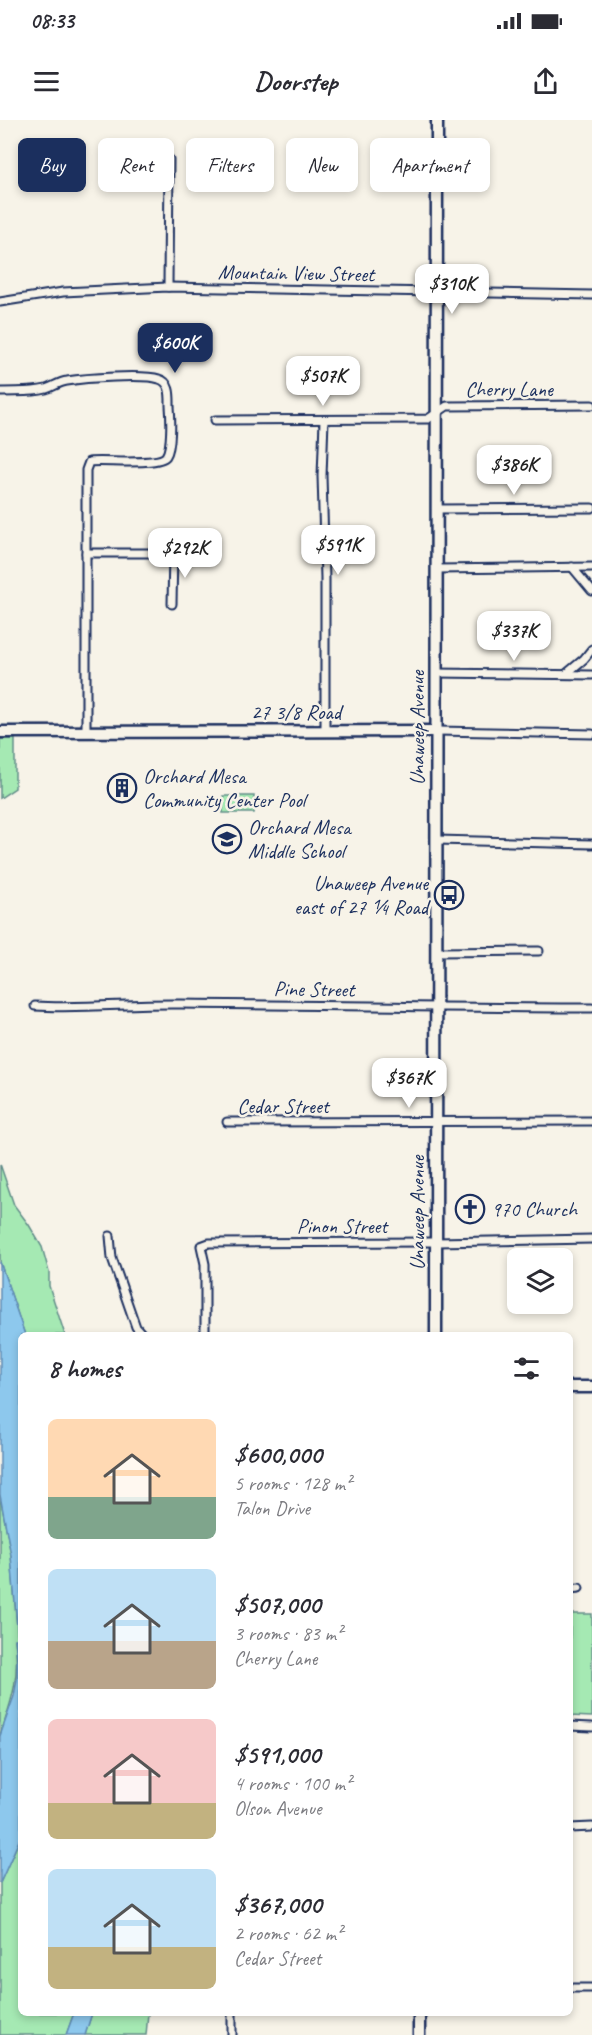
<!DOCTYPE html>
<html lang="en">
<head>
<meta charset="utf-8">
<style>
	:root { --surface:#fff; --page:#f7f7f7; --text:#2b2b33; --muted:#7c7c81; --accent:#1b2f5e }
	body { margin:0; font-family:Caveat,sans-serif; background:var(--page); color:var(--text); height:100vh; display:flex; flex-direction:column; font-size:22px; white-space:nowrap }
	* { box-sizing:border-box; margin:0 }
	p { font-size:20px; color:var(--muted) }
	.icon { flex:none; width:33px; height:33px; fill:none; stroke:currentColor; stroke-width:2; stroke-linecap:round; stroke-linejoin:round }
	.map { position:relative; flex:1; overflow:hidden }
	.side { position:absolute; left:18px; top:1212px; width:555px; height:684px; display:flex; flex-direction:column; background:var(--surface); border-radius:9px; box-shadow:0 3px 9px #0003 }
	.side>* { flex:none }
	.banner { position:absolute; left:18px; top:18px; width:556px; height:54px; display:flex; gap:12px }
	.fabs { position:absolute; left:507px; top:1128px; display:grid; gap:12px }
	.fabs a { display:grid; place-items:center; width:66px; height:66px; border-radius:9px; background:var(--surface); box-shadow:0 3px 9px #0003; font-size:30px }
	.price { position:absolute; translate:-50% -51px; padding:0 14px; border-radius:12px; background:#fff; color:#222; font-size:20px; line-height:39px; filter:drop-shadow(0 2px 3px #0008) }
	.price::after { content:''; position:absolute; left:50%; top:36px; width:18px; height:14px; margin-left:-9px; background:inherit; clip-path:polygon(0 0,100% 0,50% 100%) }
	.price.active { background:var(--accent); color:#fff }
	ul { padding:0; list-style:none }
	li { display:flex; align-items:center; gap:18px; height:150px; padding:0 30px }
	li span { display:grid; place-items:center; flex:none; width:168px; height:120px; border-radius:9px; color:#555 }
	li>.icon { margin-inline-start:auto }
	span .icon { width:72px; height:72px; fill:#fffc; stroke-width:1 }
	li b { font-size:26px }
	h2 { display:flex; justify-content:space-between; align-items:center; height:72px; padding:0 30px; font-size:26px }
	.tag { padding:0 21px; border-radius:9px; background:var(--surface); box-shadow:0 3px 9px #0003; font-size:21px; line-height:54px }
	.tag.active { background:var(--accent); color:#fff }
	.status { display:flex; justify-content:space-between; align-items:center; height:42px; padding:0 30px; background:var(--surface); direction:ltr }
	.status svg { height:16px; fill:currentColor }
	header { display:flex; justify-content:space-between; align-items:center; height:78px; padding:0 30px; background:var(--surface); font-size:27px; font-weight:600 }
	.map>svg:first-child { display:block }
</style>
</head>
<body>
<div class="status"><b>08:33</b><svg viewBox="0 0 49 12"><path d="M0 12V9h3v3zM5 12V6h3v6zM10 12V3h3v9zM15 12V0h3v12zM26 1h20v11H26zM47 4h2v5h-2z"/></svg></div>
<header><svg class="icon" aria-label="menu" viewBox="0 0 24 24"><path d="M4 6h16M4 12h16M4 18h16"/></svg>Doorstep<svg class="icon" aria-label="share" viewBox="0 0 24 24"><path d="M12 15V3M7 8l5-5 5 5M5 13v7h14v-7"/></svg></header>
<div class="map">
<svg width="592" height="1915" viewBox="0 0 592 1915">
	<rect width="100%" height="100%" fill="#f7f3e8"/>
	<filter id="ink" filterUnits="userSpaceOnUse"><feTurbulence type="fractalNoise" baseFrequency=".0167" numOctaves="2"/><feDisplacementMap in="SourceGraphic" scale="12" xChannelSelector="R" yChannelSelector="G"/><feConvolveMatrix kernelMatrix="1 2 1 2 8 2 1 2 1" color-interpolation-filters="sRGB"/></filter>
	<g filter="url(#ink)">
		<g fill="#a5e9b3" stroke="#608c88" stroke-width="1.5">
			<polygon points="0,619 15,619 15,668 0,678"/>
			<rect x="223" y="676" width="31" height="17"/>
			<polygon points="0,1044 14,1085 29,1105 42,1127 49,1152 49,1166 65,1215 25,1215 0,1142"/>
			<path d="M 0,1375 L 11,1435 L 18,1519 L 15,1520 C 20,1559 12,1579 0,1616 Z"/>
			<polygon points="570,1494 592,1494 592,1597 570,1596"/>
			<polygon points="21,1716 21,1893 74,1893 66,1915 0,1915 0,1763"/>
			<polygon points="92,1893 148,1893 146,1915 85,1915"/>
		</g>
		<g fill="#8dc8ed" stroke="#5f8bb4" stroke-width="1.5">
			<polygon points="0,1142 25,1215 21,1215 21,1716 0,1763 0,1616 14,1576 17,1559 17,1538 15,1519 18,1519 11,1435 0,1375"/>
			<polygon points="74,1893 92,1893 85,1915 66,1915"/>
		</g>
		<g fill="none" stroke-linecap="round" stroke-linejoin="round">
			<g stroke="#1b2f5e" stroke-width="11">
				<g id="street">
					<polyline points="168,167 169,39"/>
					<polyline points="0,182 63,172 168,167 592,175"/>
					<path d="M 0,272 C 15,271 31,273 46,269 C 53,267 59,262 67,261 C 85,258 144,254 159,259 C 171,262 170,276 170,286 C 171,298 172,327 166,336 C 159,346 103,340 89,342 L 86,350 L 86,612"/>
					<polyline points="215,300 428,299 447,286 592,285"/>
					<polyline points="324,300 322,356 325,458 325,611"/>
					<polyline points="437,389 592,388"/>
					<polyline points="86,433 173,433 172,484"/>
					<polyline points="572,447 592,471"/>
					<polyline points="437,449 592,447"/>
					<polyline points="436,553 592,555"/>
					<polyline points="566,554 584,539 592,529"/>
					<polyline points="437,611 592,614"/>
					<polyline points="437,720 592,724"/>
					<polyline points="437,832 539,831"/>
					<path d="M 35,886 C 84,889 132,883 181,884 C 318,885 455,888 592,888"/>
					<polyline points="227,1002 592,1001"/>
					<polyline points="110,1116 112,1138 136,1207 143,1215"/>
					<polyline points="205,1215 205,1144 201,1126 209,1123 436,1122 592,1119"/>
					<polyline points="570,1469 579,1468"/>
					<polyline points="570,1606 592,1607"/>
					<polyline points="570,1708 592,1707"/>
					<polyline points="570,1868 592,1868"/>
					<polyline points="232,1893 232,1915"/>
				</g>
			</g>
			<g stroke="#1b2f5e" stroke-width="15">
				<g id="secondary">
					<polyline points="0,612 437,611"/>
					<polyline points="436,1215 437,0"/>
					<polyline points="570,1267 592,1267"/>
					<polyline points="419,1915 419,1893"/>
				</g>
			</g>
			<use href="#street" stroke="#f7f3e8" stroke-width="7"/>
			<use href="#secondary" stroke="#f7f3e8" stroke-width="10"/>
		</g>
	</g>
	<defs>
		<g id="building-ring" transform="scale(1.5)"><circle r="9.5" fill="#f7f3e8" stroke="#1b2f5e" stroke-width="1.5"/><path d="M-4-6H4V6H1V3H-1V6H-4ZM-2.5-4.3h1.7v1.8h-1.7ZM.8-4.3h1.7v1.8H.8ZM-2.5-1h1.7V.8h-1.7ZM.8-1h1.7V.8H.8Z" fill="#1b2f5e"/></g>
		<g id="school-ring" transform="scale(1.5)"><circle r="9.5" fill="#f7f3e8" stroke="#1b2f5e" stroke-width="1.5"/><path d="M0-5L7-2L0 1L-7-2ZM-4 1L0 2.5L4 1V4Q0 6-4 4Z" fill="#1b2f5e"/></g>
		<g id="bus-ring" transform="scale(1.5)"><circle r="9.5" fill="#f7f3e8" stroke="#1b2f5e" stroke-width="1.5"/><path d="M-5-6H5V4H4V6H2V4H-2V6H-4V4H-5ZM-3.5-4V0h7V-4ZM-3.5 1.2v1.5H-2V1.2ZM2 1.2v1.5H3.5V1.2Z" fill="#1b2f5e"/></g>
		<g id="church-ring" transform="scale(1.5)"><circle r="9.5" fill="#f7f3e8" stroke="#1b2f5e" stroke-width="1.5"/><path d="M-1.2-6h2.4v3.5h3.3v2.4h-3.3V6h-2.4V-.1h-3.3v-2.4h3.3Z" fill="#1b2f5e"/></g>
	</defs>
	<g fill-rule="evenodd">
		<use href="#building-ring" x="122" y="668"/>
		<use href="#school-ring" x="227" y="719"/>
		<use href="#bus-ring" x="449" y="775"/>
		<use href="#church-ring" x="470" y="1089"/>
	</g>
	<g text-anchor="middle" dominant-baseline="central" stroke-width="5" stroke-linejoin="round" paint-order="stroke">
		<g font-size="21" fill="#1b2f5e" stroke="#f7f3e8">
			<text transform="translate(296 153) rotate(1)">Mountain View Street</text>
			<text x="509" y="269">Cherry Lane</text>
			<text x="296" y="592">27 3/8 Road</text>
			<text transform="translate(417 608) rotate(-90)">Unaweep Avenue</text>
			<text transform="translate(314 869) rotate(1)">Pine Street</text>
			<text x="283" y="986">Cedar Street</text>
			<text transform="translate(417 1093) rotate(-90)">Unaweep Avenue</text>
			<text x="342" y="1106">Pinon Street</text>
		</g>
		<g font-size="21" fill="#1b2f5e" stroke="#f7f3e8" text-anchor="start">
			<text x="143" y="656">Orchard Mesa<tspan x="143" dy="24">Community Center Pool</tspan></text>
			<text x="248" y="707">Orchard Mesa<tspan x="248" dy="24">Middle School</tspan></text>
			<text x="428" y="763" text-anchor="end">Unaweep Avenue<tspan x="428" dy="24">east of 27 ¼ Road</tspan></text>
			<text x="491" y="1089">970 Church</text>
		</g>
	</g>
</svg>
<div class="fabs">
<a><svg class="icon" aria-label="layers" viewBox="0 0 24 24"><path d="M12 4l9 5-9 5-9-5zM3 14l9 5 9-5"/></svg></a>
</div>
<b class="price" style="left:452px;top:195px">$310K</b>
<b class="price active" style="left:175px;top:254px">$600K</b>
<b class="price" style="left:323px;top:287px">$507K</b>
<b class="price" style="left:514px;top:376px">$386K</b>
<b class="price" style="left:338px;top:456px">$591K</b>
<b class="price" style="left:185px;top:459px">$292K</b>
<b class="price" style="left:514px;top:542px">$337K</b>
<b class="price" style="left:409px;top:989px">$367K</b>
<div class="banner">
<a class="tag active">Buy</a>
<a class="tag">Rent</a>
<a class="tag">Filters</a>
<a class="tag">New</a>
<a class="tag">Apartment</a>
</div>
<section class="side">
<h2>8 homes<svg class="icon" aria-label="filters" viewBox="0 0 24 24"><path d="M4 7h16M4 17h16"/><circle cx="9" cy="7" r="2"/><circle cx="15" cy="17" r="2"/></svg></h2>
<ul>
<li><span style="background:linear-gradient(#ffd9b3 65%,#7fa58c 0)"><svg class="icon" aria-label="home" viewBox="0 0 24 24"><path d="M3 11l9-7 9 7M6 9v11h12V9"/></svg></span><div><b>$600,000</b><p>5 rooms · 128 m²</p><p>Talon Drive</p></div></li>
<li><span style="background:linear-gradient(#bfe0f5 60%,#b9a48a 0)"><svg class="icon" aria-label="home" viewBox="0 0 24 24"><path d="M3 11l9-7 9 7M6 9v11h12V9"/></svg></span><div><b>$507,000</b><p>3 rooms · 83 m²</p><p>Cherry Lane</p></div></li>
<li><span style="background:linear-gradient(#f6c9c9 70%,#c2b280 0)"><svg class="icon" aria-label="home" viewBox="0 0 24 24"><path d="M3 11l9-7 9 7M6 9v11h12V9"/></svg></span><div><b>$591,000</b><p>4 rooms · 100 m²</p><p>Olson Avenue</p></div></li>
<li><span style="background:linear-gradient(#bfe0f5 65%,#c2b280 0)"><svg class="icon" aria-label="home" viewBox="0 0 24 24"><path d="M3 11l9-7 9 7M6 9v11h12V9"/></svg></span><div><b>$367,000</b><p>2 rooms · 62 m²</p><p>Cedar Street</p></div></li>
</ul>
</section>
</div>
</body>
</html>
